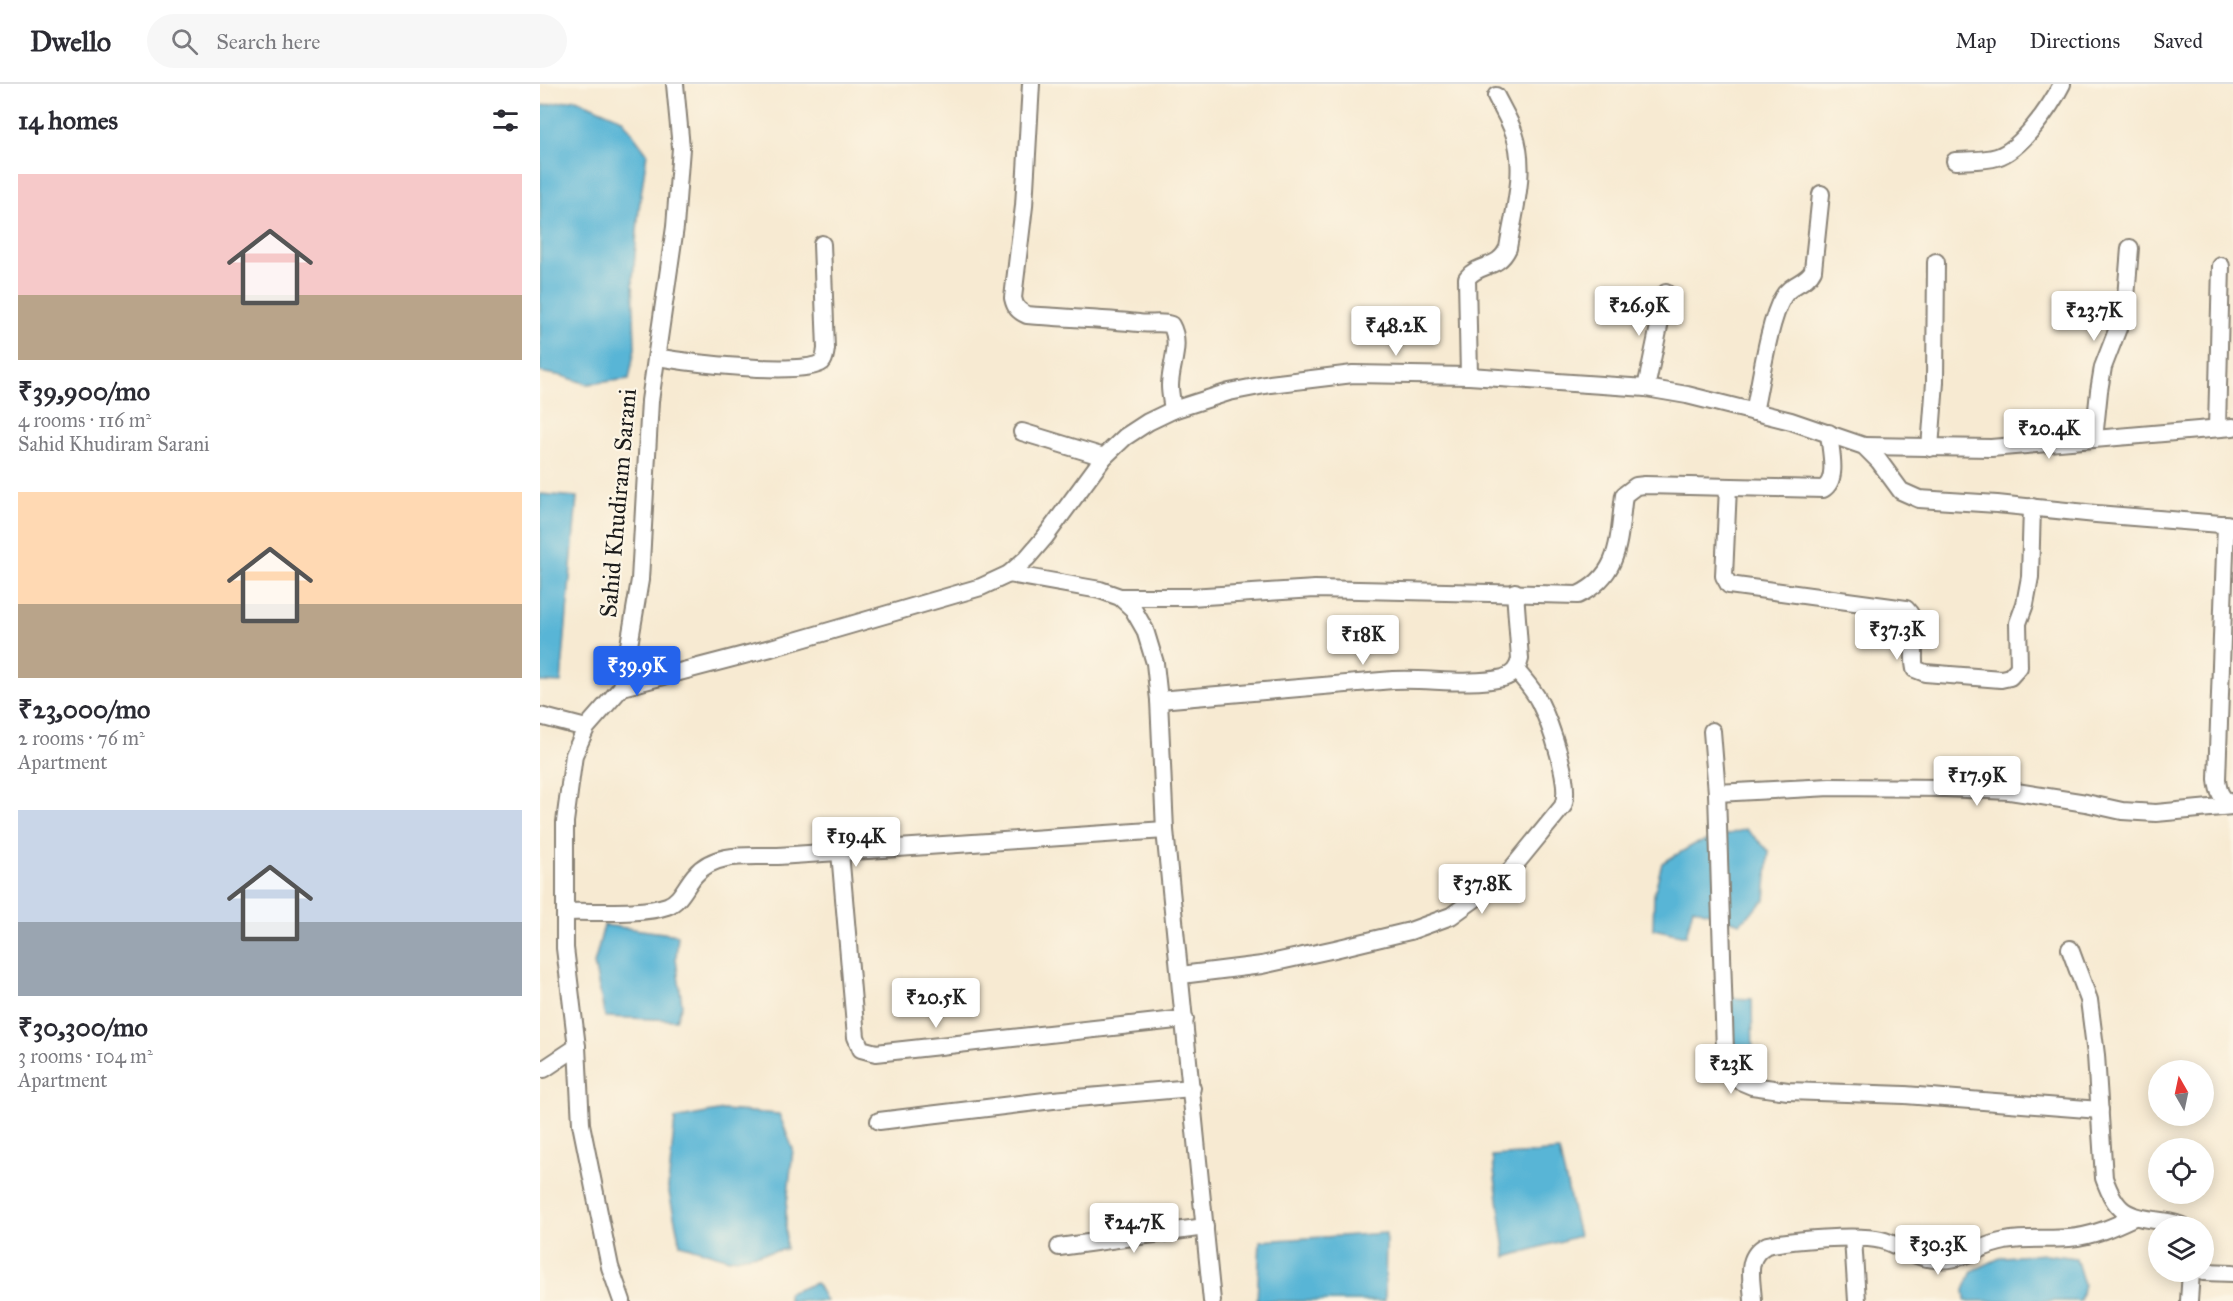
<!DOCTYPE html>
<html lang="en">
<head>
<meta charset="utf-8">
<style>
	:root { --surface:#fff; --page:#f7f7f7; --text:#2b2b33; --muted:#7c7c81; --line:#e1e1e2; --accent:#2563eb }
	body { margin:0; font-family:"IM FELL Great Primer",serif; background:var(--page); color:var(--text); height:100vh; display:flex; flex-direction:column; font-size:22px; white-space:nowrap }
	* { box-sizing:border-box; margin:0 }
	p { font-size:20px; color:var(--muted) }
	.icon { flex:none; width:33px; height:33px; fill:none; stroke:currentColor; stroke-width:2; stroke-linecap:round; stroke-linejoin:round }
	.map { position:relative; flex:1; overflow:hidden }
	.sheet { display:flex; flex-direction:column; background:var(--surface); width:540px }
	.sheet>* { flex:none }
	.needle { width:39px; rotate:351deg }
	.fabs { position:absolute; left:1608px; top:976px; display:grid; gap:12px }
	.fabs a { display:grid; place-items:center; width:66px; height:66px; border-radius:50%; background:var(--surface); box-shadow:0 3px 15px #0003; font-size:30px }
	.price { position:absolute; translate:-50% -51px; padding:0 14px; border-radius:6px; background:#fff; color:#222; font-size:20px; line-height:39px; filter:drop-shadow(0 2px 3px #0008) }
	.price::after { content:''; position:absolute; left:50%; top:36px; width:18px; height:14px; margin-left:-9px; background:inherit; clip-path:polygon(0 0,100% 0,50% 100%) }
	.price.current { background:var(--accent); color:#fff }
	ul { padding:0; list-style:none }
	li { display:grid; align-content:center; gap:12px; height:318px; padding:0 18px }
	li span { display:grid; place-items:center; height:186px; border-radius:0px; color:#555 }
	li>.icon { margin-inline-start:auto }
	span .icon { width:108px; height:108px; fill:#fffc; stroke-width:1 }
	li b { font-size:26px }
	h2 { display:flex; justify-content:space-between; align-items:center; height:72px; padding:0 18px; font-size:26px }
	header { display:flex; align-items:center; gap:36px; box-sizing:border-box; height:84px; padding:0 30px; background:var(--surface); border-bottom:2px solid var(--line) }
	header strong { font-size:28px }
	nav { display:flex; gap:33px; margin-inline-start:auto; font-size:21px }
	.search { width:420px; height:54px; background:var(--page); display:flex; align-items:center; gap:15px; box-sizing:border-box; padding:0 21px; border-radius:33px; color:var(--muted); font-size:22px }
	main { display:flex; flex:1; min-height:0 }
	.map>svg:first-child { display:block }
</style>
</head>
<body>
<header>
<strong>Dwello</strong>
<div class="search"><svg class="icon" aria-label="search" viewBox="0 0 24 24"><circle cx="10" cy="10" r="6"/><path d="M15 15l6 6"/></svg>Search here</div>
<nav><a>Map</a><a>Directions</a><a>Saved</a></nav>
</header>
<main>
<section class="sheet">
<h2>14 homes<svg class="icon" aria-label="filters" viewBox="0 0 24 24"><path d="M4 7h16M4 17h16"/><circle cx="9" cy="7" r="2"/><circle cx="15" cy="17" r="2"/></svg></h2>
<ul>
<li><span style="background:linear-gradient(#f6c9c9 65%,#b9a48a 0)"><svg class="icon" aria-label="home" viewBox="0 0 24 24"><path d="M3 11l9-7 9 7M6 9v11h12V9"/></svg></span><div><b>₹39,900/mo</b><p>4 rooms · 116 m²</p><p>Sahid Khudiram Sarani</p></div></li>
<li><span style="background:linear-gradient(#ffd9b3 60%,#b9a48a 0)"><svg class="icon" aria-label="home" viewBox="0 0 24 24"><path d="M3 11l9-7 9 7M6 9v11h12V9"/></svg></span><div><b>₹23,000/mo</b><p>2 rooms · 76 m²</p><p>Apartment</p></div></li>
<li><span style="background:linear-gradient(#c9d6e8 60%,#9aa5b1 0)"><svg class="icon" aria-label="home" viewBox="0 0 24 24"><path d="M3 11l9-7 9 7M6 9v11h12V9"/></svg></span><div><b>₹30,300/mo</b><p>3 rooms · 104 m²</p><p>Apartment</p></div></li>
</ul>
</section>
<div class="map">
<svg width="1693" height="1217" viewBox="0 0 1693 1217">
	<rect width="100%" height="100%" fill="#fcf5e5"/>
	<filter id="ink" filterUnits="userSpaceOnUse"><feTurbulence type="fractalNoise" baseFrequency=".0167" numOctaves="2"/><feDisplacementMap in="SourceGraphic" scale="12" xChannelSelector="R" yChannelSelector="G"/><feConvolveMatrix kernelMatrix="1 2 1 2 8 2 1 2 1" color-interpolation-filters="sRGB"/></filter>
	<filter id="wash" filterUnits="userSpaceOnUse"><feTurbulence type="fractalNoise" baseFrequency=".008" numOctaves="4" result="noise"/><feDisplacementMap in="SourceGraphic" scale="24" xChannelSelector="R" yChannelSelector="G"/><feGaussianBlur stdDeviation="1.35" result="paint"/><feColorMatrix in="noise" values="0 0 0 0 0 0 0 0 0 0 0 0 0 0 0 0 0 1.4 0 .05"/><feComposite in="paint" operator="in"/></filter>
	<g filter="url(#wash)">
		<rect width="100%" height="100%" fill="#f7ead2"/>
		<g fill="#58b5d6" stroke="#3a6879" stroke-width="1.5">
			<polygon points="36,15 82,35 107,69 99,125 93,194 95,264 89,295 47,300 22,292 0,288 0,22"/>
			<polygon points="0,410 37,413 21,599 0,598"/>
			<polygon points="1206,745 1229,767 1225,816 1200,839 1153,824 1146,852 1113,845 1114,810 1122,779 1155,760"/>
			<polygon points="64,841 138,851 136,874 142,921 136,936 65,933 54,880"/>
			<polygon points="1189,914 1212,915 1213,982 1186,976"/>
			<polygon points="183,1026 239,1030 253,1065 246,1129 246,1165 189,1175 140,1160 128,1104 135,1035"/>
			<polygon points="1019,1067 1039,1152 966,1173 952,1072"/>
			<polygon points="846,1149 845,1217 717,1217 720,1157"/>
			<polygon points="1506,1170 1536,1174 1544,1201 1540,1217 1425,1217 1424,1206 1432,1187 1462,1173"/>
			<polygon points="276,1199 286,1217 248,1217 248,1209"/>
		</g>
	</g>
	<g filter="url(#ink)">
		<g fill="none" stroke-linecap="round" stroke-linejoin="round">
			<g stroke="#8a8377" stroke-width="20">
				<g id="street">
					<path d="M 491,0 L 484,122 L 473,214 C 475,223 478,227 487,231 C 524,234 562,235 599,239 C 610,241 621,237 631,241 C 642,260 630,282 630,302 C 630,310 632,318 633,326"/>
					<path d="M 1415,77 C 1429,76 1444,77 1457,73 C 1481,66 1511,22 1522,0"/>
					<path d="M 117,273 C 144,278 263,293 282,278 C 285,275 285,270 286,265 L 282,160"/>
					<path d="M 929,292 L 927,194 C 940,178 958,186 968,164 C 974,127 987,86 974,49 C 970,37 962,24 956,12"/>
					<polyline points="1106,304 1126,209"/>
					<path d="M 1214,328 C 1221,297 1228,239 1243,213 C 1250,200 1267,199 1273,186 L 1281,110"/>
					<polyline points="1677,344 1681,182"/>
					<polyline points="482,348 564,373"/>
					<polyline points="1554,355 1559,307 1563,283 1585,226 1590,164"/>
					<polyline points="1324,362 1451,364 1693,343"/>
					<polyline points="1390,364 1395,298 1396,178"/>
					<path d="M 1188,403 L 1184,492 L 1189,501 L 1366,525 C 1383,542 1370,565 1375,585 L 1385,589 L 1461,595 L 1470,593 L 1479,583 L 1478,539 L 1485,520 L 1490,493 L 1492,423"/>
					<path d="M 1686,440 L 1677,695 C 1678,709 1682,715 1693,722"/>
					<polyline points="469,490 560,506 580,513 593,525 605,546 615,579 619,616 625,746 672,1217"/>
					<path d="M 580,513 L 650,513 L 775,505 L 1038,511 C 1082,490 1078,454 1084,411 L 1096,402 L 1105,401 L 1283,405 C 1299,396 1290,365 1289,349"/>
					<polyline points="82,603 231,564 441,503 469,490 487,474 505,453 564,373 585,353 608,338 633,326 689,308 730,300 813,290 929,292 1106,304 1147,311 1251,337 1324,362 1339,377 1361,407 1379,415 1457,420 1556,430 1693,441"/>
					<path d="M 619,616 C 697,610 775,602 853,596 C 889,594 927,602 963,594 C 973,591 978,585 980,575 L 975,508"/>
					<polyline points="0,632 46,644"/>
					<polyline points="1172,647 1177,709 1185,968 1200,997 1212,1002 1248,1007 1365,1011 1560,1026"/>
					<polyline points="1177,709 1290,703 1404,704 1470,707 1546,719 1582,727 1616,729 1692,722"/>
					<polyline points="300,768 316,953 321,965 336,969 645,935"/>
					<path d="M 25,828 C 54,827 101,831 127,822 C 141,817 146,801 155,791 C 175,767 211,773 238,772 L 625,746"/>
					<path d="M 1530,865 L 1549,916 L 1556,971 L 1564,1094 C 1577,1130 1586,1132 1621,1137 C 1629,1138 1637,1139 1644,1143"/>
					<path d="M 641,891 L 722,881 L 795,865 L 870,847 L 911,832 L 965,793 L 1023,722 C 1032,699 1010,639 999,617 C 993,605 984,596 976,586"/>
					<polyline points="0,985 4,985 37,963"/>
					<polyline points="339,1037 513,1016 652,1004"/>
					<polyline points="1313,1154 1317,1217"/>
					<polyline points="519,1163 665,1143"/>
					<polyline points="1663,1188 1693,1189"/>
					<polyline points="82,1217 70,1183 41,1040 37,963 25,864 25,738 34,671 46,644 82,603 100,496 110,317 135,143 141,64 135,0"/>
					<path d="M 1213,1217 C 1212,1194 1204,1173 1227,1161 C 1252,1156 1317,1150 1341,1156 C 1357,1160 1370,1171 1387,1174 C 1422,1181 1435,1162 1465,1157 C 1486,1153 1508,1156 1529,1154 C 1553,1152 1573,1143 1594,1133"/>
					<polyline points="1649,1217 1651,1188"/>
				</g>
			</g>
			<use href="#street" stroke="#fff" stroke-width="16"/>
		</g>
	</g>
	<g text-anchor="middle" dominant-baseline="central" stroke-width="4.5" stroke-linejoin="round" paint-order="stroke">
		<g font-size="24" fill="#1c1c1c" stroke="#fcf5e5">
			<text transform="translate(78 419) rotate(-85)">Sahid Khudiram Sarani</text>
		</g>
	</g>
</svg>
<div class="fabs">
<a><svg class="needle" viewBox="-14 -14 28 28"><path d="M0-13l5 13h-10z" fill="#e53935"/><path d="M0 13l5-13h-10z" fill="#7c7c81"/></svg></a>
<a><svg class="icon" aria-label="locate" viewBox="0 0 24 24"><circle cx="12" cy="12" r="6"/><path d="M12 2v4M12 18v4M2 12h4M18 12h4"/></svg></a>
<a><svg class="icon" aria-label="layers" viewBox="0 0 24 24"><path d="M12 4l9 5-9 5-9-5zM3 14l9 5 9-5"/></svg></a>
</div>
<b class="price" style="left:1099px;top:253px">₹26.9K</b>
<b class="price" style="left:1554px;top:258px">₹23.7K</b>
<b class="price" style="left:856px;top:273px">₹48.2K</b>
<b class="price" style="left:1509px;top:376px">₹20.4K</b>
<b class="price" style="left:1357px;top:577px">₹37.3K</b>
<b class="price" style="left:823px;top:582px">₹18K</b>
<b class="price current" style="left:97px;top:613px">₹39.9K</b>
<b class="price" style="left:1437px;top:723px">₹17.9K</b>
<b class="price" style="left:316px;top:784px">₹19.4K</b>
<b class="price" style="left:942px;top:831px">₹37.8K</b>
<b class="price" style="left:396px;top:945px">₹20.5K</b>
<b class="price" style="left:1191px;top:1011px">₹23K</b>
<b class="price" style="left:594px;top:1170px">₹24.7K</b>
<b class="price" style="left:1398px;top:1192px">₹30.3K</b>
</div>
</main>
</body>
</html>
